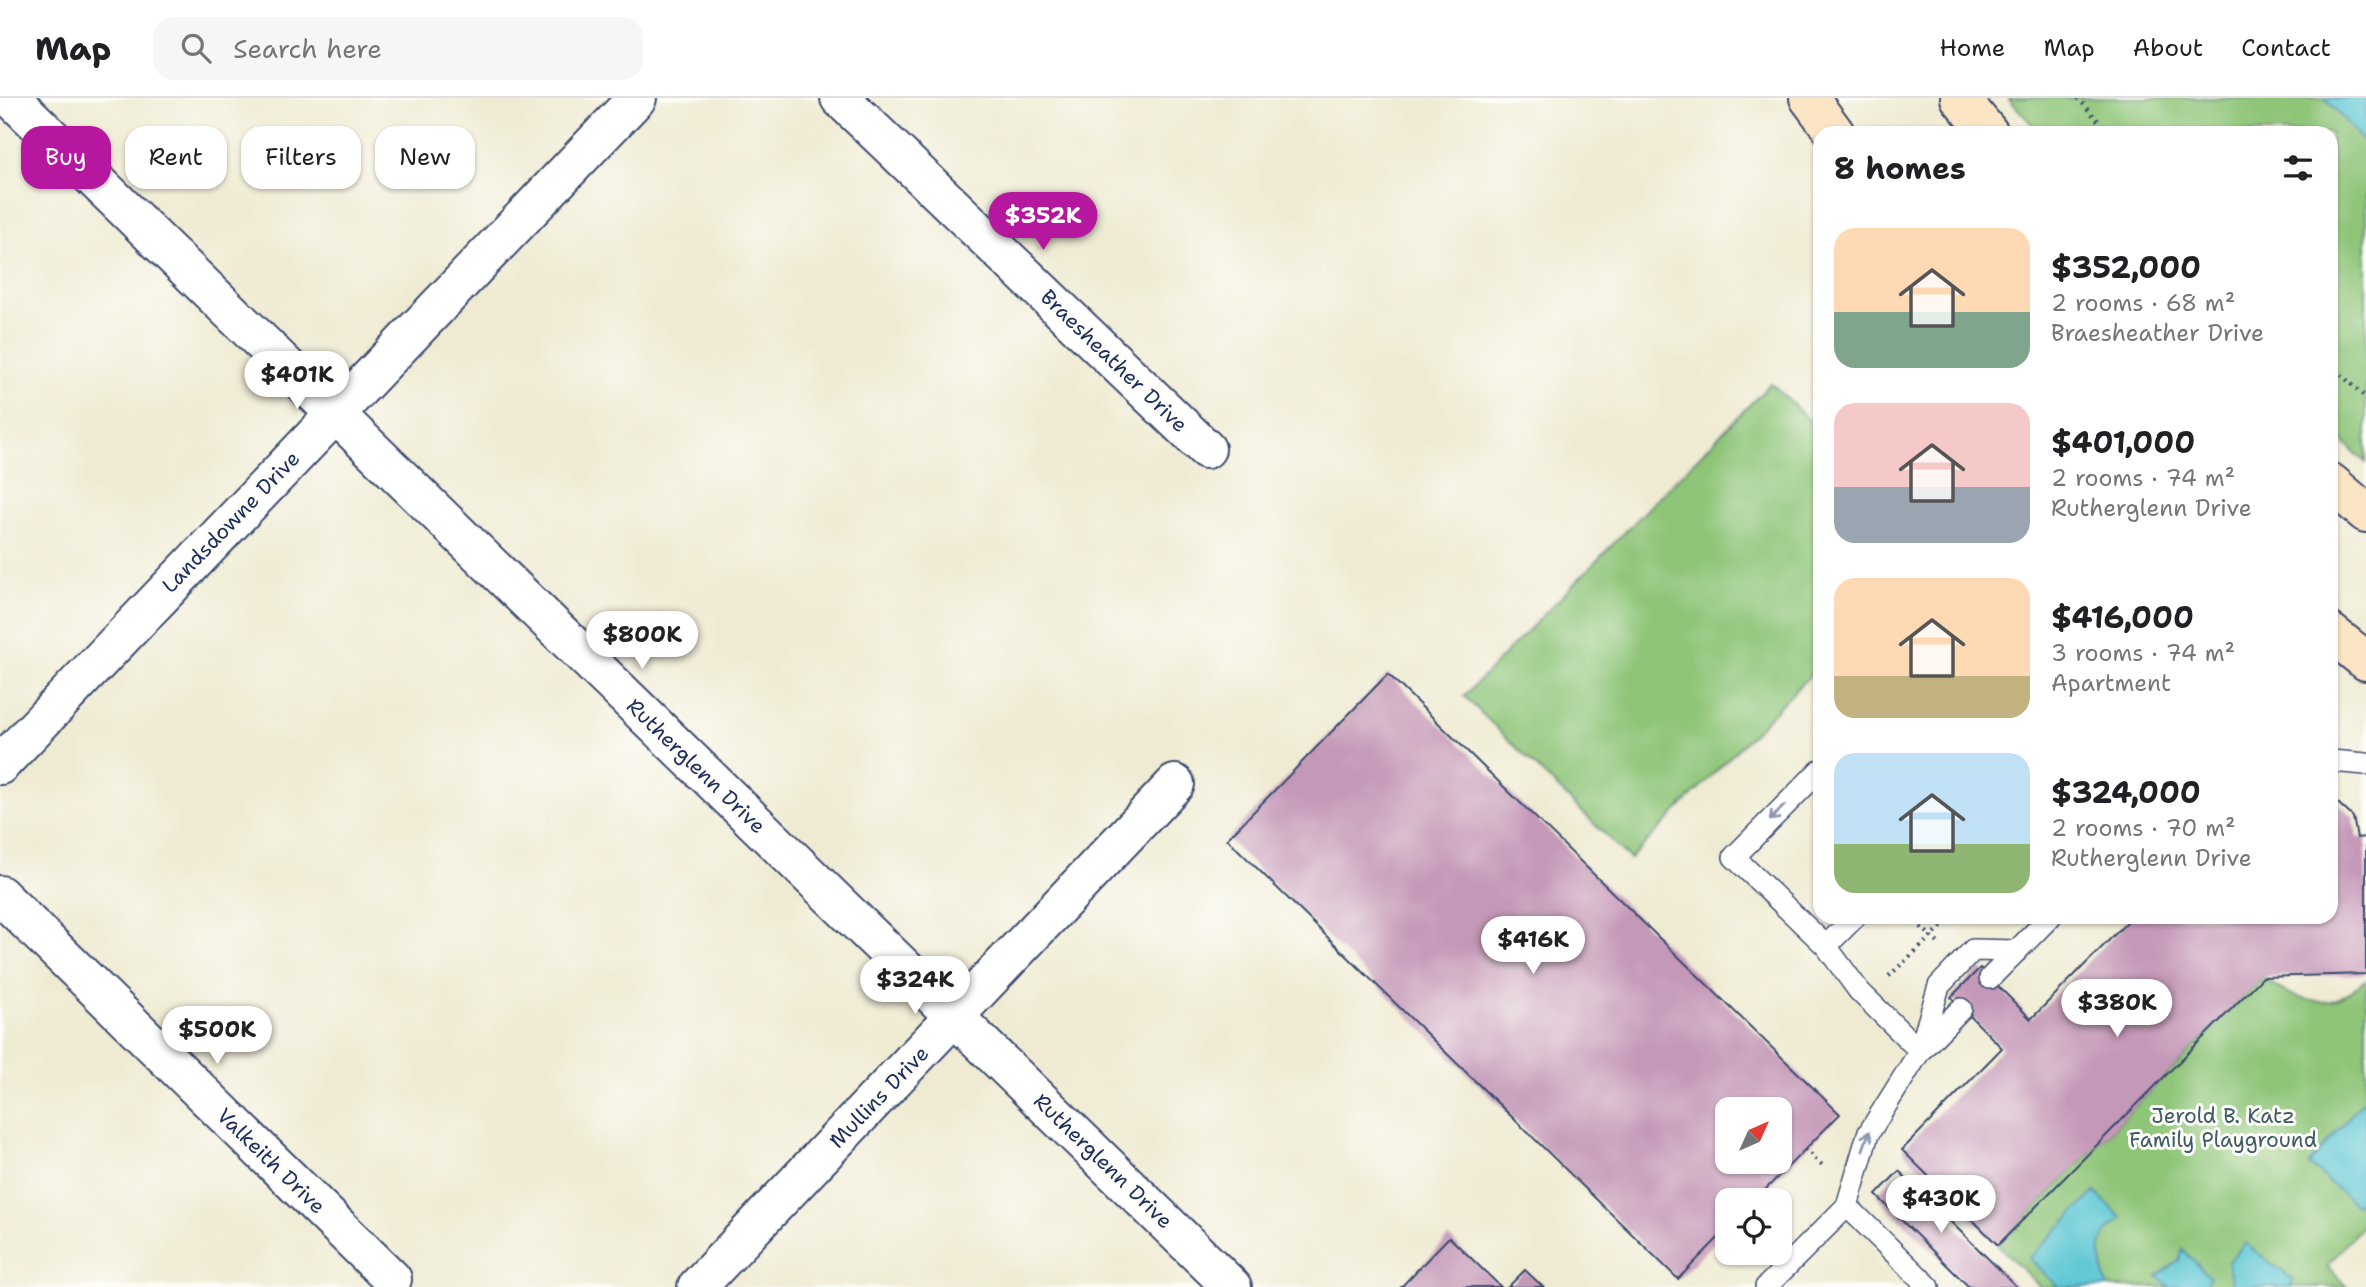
<!DOCTYPE html>
<html lang="en">
<head>
<meta charset="utf-8">
<style>
	:root { --surface:#fff; --page:#f6f6f6; --text:#202124; --muted:#757577; --line:#e0e0e0; --accent:#b5179e }
	body { margin:0; font-family:"Shantell Sans",sans-serif; background:var(--page); color:var(--text); height:100vh; display:flex; flex-direction:column; font-size:26px; white-space:nowrap }
	* { box-sizing:border-box; margin:0 }
	p { font-size:23px; color:var(--muted) }
	.icon { flex:none; width:38px; height:38px; fill:none; stroke:currentColor; stroke-width:2; stroke-linecap:round; stroke-linejoin:round }
	.map { position:relative; flex:1; overflow:hidden }
	.details { position:absolute; left:1813px; top:28px; width:525px; height:798px; display:flex; flex-direction:column; background:var(--surface); border-radius:21px; box-shadow:0 2px 5px #0004 }
	.details>* { flex:none }
	.top-card { position:absolute; left:21px; top:28px; width:665px; height:63px; display:flex; gap:14px }
	.needle { width:46px; rotate:45deg }
	.buttons { position:absolute; left:1715px; top:999px; display:grid; gap:14px }
	.buttons a { display:grid; place-items:center; width:77px; height:77px; border-radius:14px; background:var(--surface); box-shadow:0 2px 5px #0004; font-size:35px }
	.price { position:absolute; translate:-50% -60px; padding:0 16px; border-radius:24px; background:#fff; color:#222; font-size:23px; line-height:46px; filter:drop-shadow(0 2px 4px #0008) }
	.price::after { content:''; position:absolute; left:50%; top:42px; width:21px; height:16px; margin-left:-10px; background:inherit; clip-path:polygon(0 0,100% 0,50% 100%) }
	.price.current { background:var(--accent); color:#fff }
	ul { padding:0; list-style:none }
	li { display:flex; align-items:center; gap:21px; height:175px; padding:0 21px }
	li span { display:grid; place-items:center; flex:none; width:196px; height:140px; border-radius:21px; color:#555 }
	li>.icon { margin-inline-start:auto }
	span .icon { width:84px; height:84px; fill:#fffc; stroke-width:1 }
	li b { font-size:30px }
	h2 { display:flex; justify-content:space-between; align-items:center; height:84px; padding:0 21px; font-size:30px }
	.pill { padding:0 24px; border-radius:21px; background:var(--surface); box-shadow:0 2px 5px #0004; font-size:24px; line-height:63px }
	.pill.current { background:var(--accent); color:#fff }
	header { display:flex; align-items:center; gap:42px; box-sizing:border-box; height:98px; padding:0 35px; background:var(--surface); border-bottom:2px solid var(--line) }
	header strong { font-size:33px }
	nav { display:flex; gap:38px; margin-inline-start:auto; font-size:24px }
	.search { width:490px; height:63px; background:var(--page); display:flex; align-items:center; gap:18px; box-sizing:border-box; padding:0 24px; border-radius:21px; color:var(--muted); font-size:26px }
	.map>svg:first-child { display:block }
</style>
</head>
<body>
<header>
<strong>Map</strong>
<div class="search"><svg class="icon" aria-label="search" viewBox="0 0 24 24"><circle cx="10" cy="10" r="6"/><path d="M15 15l6 6"/></svg>Search here</div>
<nav><a>Home</a><a>Map</a><a>About</a><a>Contact</a></nav>
</header>
<div class="map">
<svg width="2366" height="1189" viewBox="0 0 2366 1189">
	<rect width="100%" height="100%" fill="#fdfcf7"/>
	<filter id="ink" filterUnits="userSpaceOnUse"><feTurbulence type="fractalNoise" baseFrequency=".0143" numOctaves="2"/><feDisplacementMap in="SourceGraphic" scale="14" xChannelSelector="R" yChannelSelector="G"/><feConvolveMatrix kernelMatrix="1 2 1 2 8 2 1 2 1" color-interpolation-filters="sRGB"/></filter>
	<filter id="wash" filterUnits="userSpaceOnUse"><feTurbulence type="fractalNoise" baseFrequency=".00686" numOctaves="4" result="noise"/><feDisplacementMap in="SourceGraphic" scale="28" xChannelSelector="R" yChannelSelector="G"/><feGaussianBlur stdDeviation="1.57" result="paint"/><feColorMatrix in="noise" values="0 0 0 0 0 0 0 0 0 0 0 0 0 0 0 0 0 1.4 0 .05"/><feComposite in="paint" operator="in"/></filter>
	<g filter="url(#wash)">
		<rect width="100%" height="100%" fill="#efebd3"/>
		<g fill="#8ec578" stroke="#547a6b" stroke-width="2">
			<polygon points="2008,0 2366,0 2366,365 2331,332 2331,35 2040,35"/>
			<polygon points="1771,285 1820,333 1820,567 1630,761 1464,598"/>
			<path d="M 2263,879 C 2278,894 2311,907 2332,903 C 2343,901 2356,888 2366,882 L 2366,1123 L 2327,1168 L 2347,1189 L 2040,1189 L 1998,1147 Z"/>
		</g>
		<g fill="#5ac6d3" stroke="#3a7a98" stroke-width="2">
			<polygon points="2325,0 2366,0 2366,47"/>
			<polygon points="2366,999 2366,1095 2356,1107 2309,1067"/>
			<path d="M 2095,1094 L 2122,1120 C 2117,1125 2109,1130 2105,1137 C 2096,1151 2103,1174 2108,1189 L 2058,1189 L 2029,1160 Z"/>
			<polygon points="2245,1145 2293,1182 2290,1189 2233,1189 2227,1165"/>
			<polygon points="2183,1151 2209,1179 2206,1189 2170,1189 2157,1178 2179,1163"/>
		</g>
		<g id="blocks">
			<g fill="#c498b7" fill-rule="evenodd">
				<path d="M 1388,576 L 1840,1016 L 1755,1102 L 1727,1102 L 1727,1131 L 1678,1181 L 1227,741 ZM 1727,1012 L 1780,1012 L 1780,1064 L 1727,1064 Z"/>
				<polygon points="2331,704 2339,706 2353,719 2357,740 2366,739 2366,876 2263,879 1998,1147 1902,1052 2002,950 1951,899 1980,870 2031,921 2132,819 2331,819"/>
				<polygon points="1899,1073 2017,1189 1969,1189 1876,1097"/>
				<polygon points="1449,1139 1501,1189 1401,1189"/>
				<polygon points="1525,1172 1543,1189 1508,1189"/>
			</g>
		</g>
	</g>
	<g filter="url(#ink)">
		<use href="#blocks" fill-opacity="0" stroke="#3b4b70" stroke-width="2"/>
		<g fill="none" stroke-linecap="round" stroke-linejoin="round">
			<g stroke="#3b4b70" stroke-width="24">
				<g id="lane">
					<polyline points="2331,663 2366,666"/>
					<polyline points="1820,672 1734,759 1826,848 1859,893 1920,953"/>
					<polyline points="1826,848 1855,819"/>
					<polyline points="1990,880 2050,819"/>
					<polyline points="1921,948 1939,888 1973,852 2017,853"/>
					<polyline points="1847,1108 1929,1189"/>
					<polyline points="1766,1189 1847,1108 1868,1036 1920,953 1961,911"/>
				</g>
			</g>
			<g stroke="#3b4b70" stroke-width="42">
				<g id="street">
					<polyline points="11,0 1232,1189"/>
					<polyline points="840,0 1206,351"/>
					<polyline points="0,667 637,0"/>
					<polyline points="0,797 392,1181"/>
					<polyline points="697,1189 1175,686"/>
				</g>
			</g>
			<g stroke="#3b4b70" stroke-width="42">
				<g id="secondary">
					<polyline points="1809,0 1835,35"/>
					<polyline points="1960,0 1989,35"/>
					<polyline points="2331,385 2366,415"/>
					<polyline points="2331,535 2366,563"/>
				</g>
			</g>
			<g stroke="#3b4b70" stroke-width="4.5" stroke-dasharray="2 5" stroke-linecap="butt">
				<polyline points="2078,0 2109,35"/>
				<polyline points="2331,267 2366,300"/>
				<polyline points="1911,819 1938,845"/>
				<polyline points="1889,878 1952,819"/>
				<polyline points="1805,1051 1825,1070"/>
			</g>
			<use href="#lane" stroke="#fff" stroke-width="21"/>
			<use href="#street" stroke="#fff" stroke-width="38"/>
			<use href="#secondary" stroke="#fce5c4" stroke-width="38"/>
		</g>
		<defs><path id="oneway-shaft" d="M-6 0H5M1.5-3L5.5 0L1.5 3" fill="none" stroke-width="1.6" stroke-linecap="round" stroke-linejoin="round" transform="scale(1.75)"/></defs>
		<g stroke="#8d97ae">
			<use href="#oneway-shaft" transform="translate(1777 715) rotate(134)"/>
			<use href="#oneway-shaft" transform="translate(1866 1043) rotate(-71)"/>
		</g>
	</g>
	<g text-anchor="middle" dominant-baseline="central" stroke-width="6" stroke-linejoin="round" paint-order="stroke">
		<g font-size="21" fill="#1b2f5e" stroke="#fdfcf7">
			<text transform="translate(1114 263) rotate(44)">Braesheather Drive</text>
			<text transform="translate(231 424) rotate(-46)">Landsdowne Drive</text>
			<text transform="translate(696 668) rotate(44)">Rutherglenn Drive</text>
			<text transform="translate(879 999) rotate(-46)">Mullins Drive</text>
			<text transform="translate(271 1063) rotate(44)">Valkeith Drive</text>
			<text transform="translate(1103 1063) rotate(44)">Rutherglenn Drive</text>
		</g>
		<g font-size="21" fill="#3e5c66" stroke="#fdfcf7">
			<text x="2223" y="1018">Jerold B. Katz<tspan x="2223" dy="24">Family Playground</tspan></text>
		</g>
	</g>
</svg>
<div class="buttons">
<a><svg class="needle" viewBox="-14 -14 28 28"><path d="M0-13l5 13h-10z" fill="#e53935"/><path d="M0 13l5-13h-10z" fill="#757577"/></svg></a>
<a><svg class="icon" aria-label="locate" viewBox="0 0 24 24"><circle cx="12" cy="12" r="6"/><path d="M12 2v4M12 18v4M2 12h4M18 12h4"/></svg></a>
</div>
<b class="price current" style="left:1043px;top:154px">$352K</b>
<b class="price" style="left:297px;top:313px">$401K</b>
<b class="price" style="left:642px;top:573px">$800K</b>
<b class="price" style="left:1533px;top:878px">$416K</b>
<b class="price" style="left:915px;top:918px">$324K</b>
<b class="price" style="left:2117px;top:941px">$380K</b>
<b class="price" style="left:217px;top:968px">$500K</b>
<b class="price" style="left:1941px;top:1137px">$430K</b>
<div class="top-card">
<a class="pill current">Buy</a>
<a class="pill">Rent</a>
<a class="pill">Filters</a>
<a class="pill">New</a>
</div>
<section class="details">
<h2>8 homes<svg class="icon" aria-label="filters" viewBox="0 0 24 24"><path d="M4 7h16M4 17h16"/><circle cx="9" cy="7" r="2"/><circle cx="15" cy="17" r="2"/></svg></h2>
<ul>
<li><span style="background:linear-gradient(#ffd9b3 60%,#7fa58c 0)"><svg class="icon" aria-label="home" viewBox="0 0 24 24"><path d="M3 11l9-7 9 7M6 9v11h12V9"/></svg></span><div><b>$352,000</b><p>2 rooms · 68 m²</p><p>Braesheather Drive</p></div></li>
<li><span style="background:linear-gradient(#f6c9c9 60%,#9aa5b1 0)"><svg class="icon" aria-label="home" viewBox="0 0 24 24"><path d="M3 11l9-7 9 7M6 9v11h12V9"/></svg></span><div><b>$401,000</b><p>2 rooms · 74 m²</p><p>Rutherglenn Drive</p></div></li>
<li><span style="background:linear-gradient(#ffd9b3 70%,#c2b280 0)"><svg class="icon" aria-label="home" viewBox="0 0 24 24"><path d="M3 11l9-7 9 7M6 9v11h12V9"/></svg></span><div><b>$416,000</b><p>3 rooms · 74 m²</p><p>Apartment</p></div></li>
<li><span style="background:linear-gradient(#bfe0f5 65%,#8fb573 0)"><svg class="icon" aria-label="home" viewBox="0 0 24 24"><path d="M3 11l9-7 9 7M6 9v11h12V9"/></svg></span><div><b>$324,000</b><p>2 rooms · 70 m²</p><p>Rutherglenn Drive</p></div></li>
</ul>
</section>
</div>
</body>
</html>
